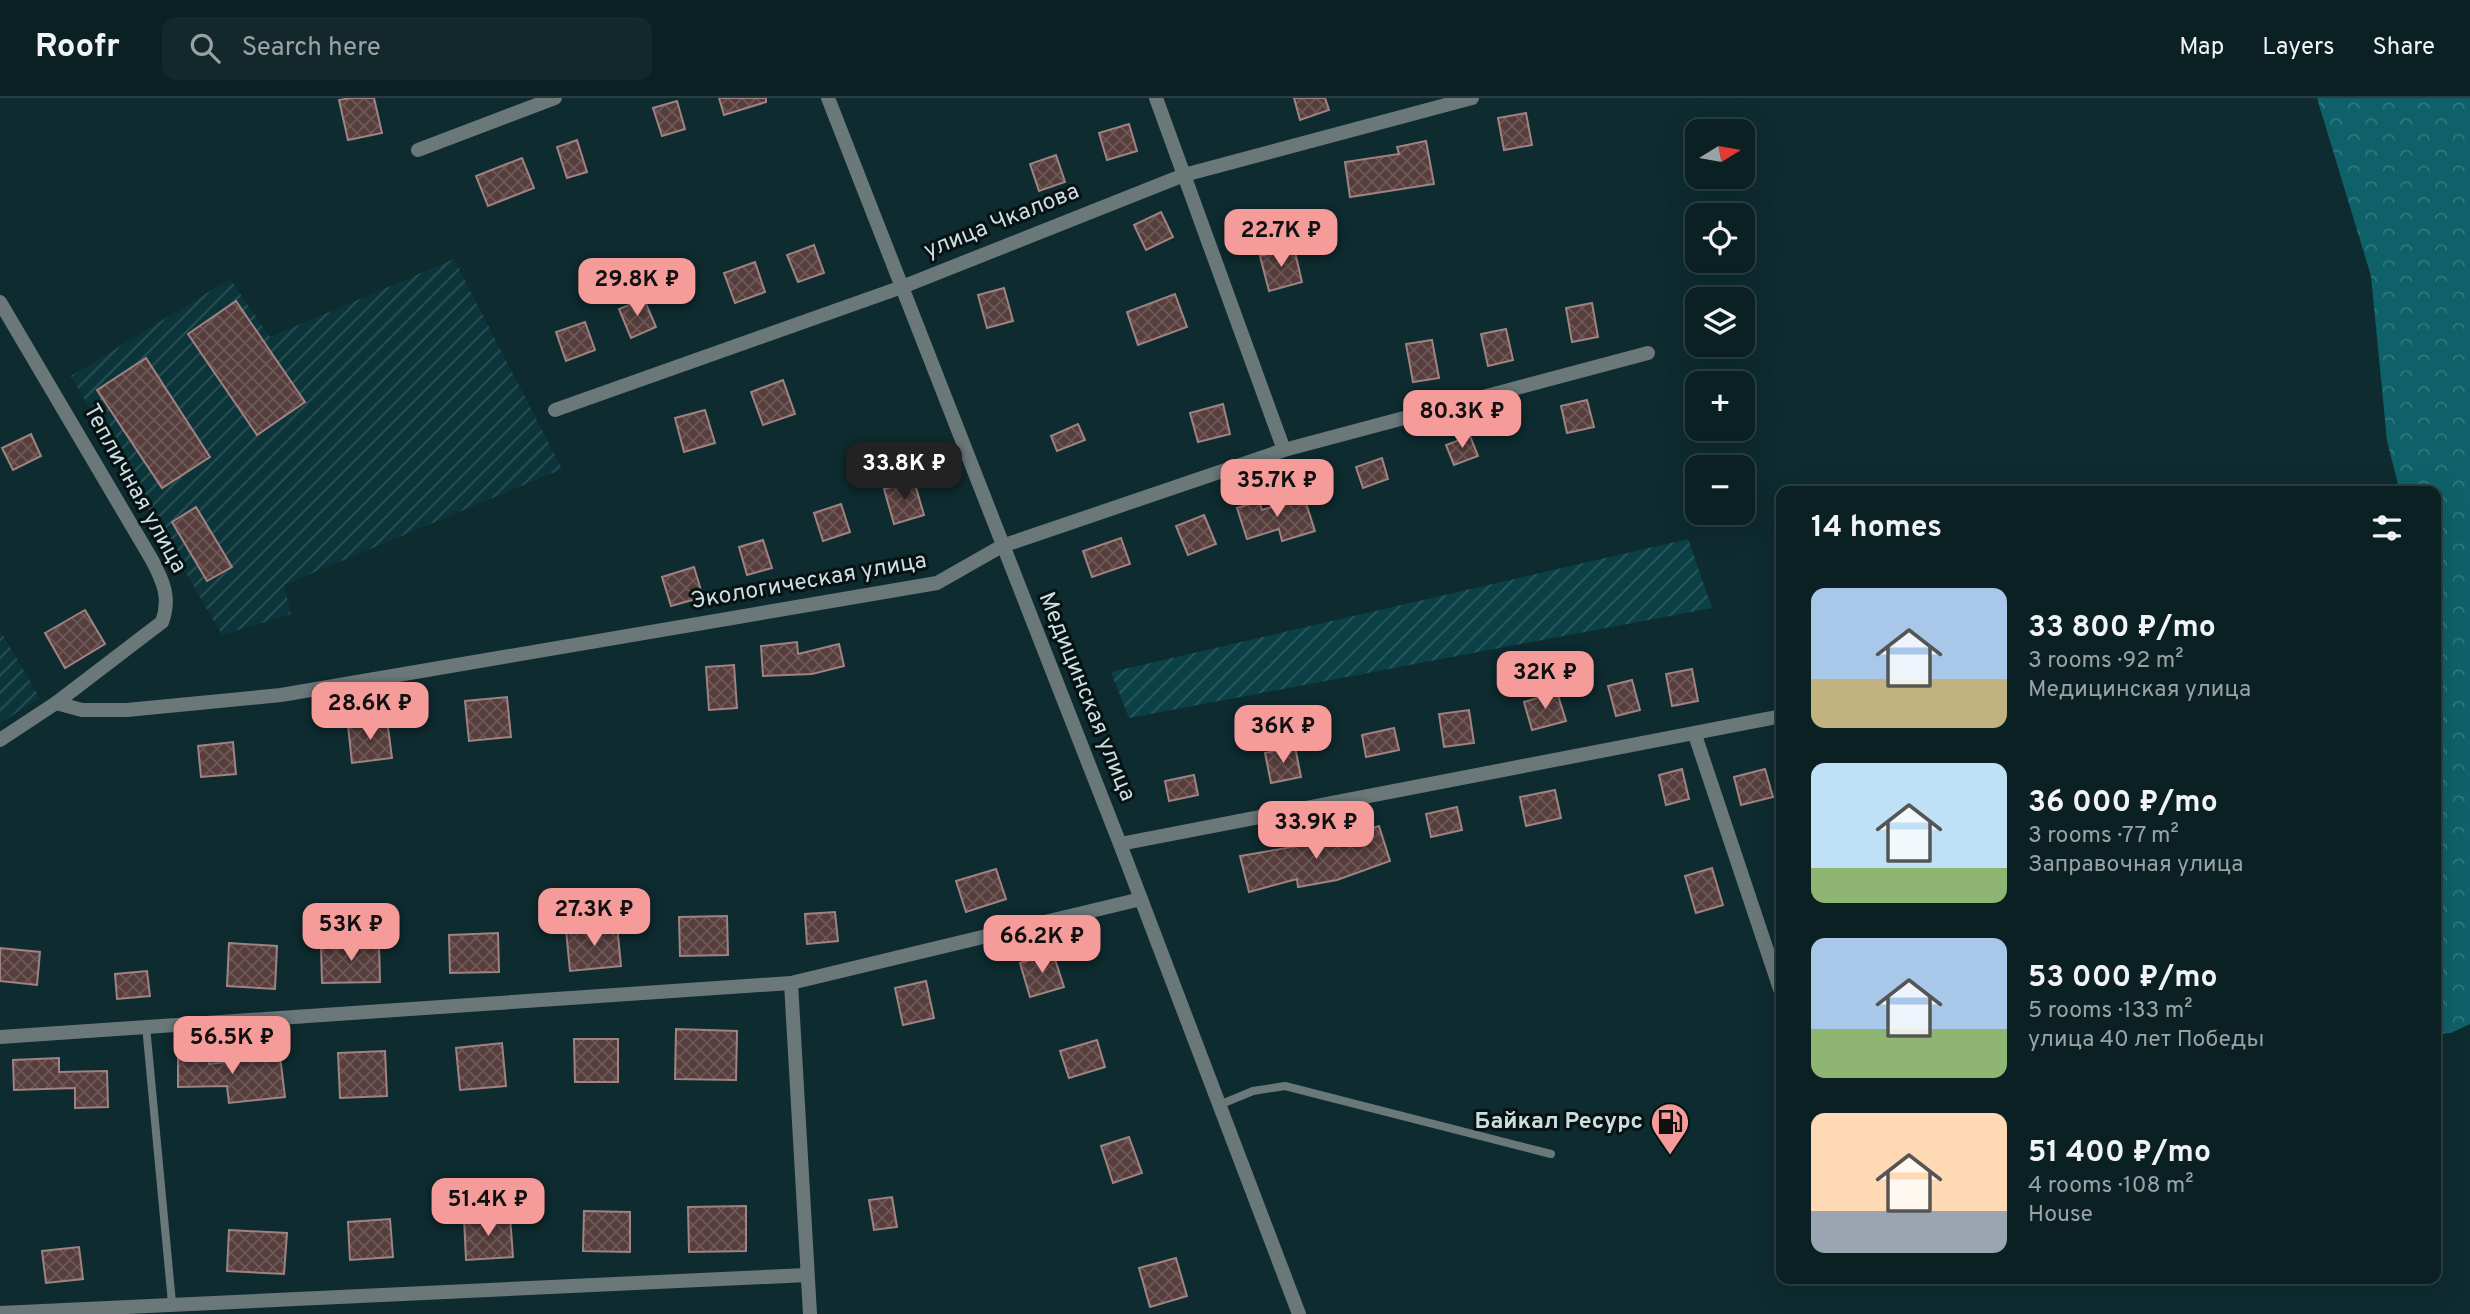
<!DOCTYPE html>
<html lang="en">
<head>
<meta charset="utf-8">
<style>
	:root { --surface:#0a2023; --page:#13282b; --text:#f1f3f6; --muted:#99a3a6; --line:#2a3e41; --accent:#f59b99 }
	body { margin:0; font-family:Overpass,sans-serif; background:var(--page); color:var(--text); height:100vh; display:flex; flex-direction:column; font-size:26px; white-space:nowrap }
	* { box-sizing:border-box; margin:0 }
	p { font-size:23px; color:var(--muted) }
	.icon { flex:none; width:38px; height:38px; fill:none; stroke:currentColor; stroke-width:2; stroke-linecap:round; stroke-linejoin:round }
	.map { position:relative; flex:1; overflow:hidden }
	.panel { position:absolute; left:1776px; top:388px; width:665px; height:798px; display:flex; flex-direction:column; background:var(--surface); border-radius:14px; box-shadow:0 7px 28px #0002,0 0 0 2px var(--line) }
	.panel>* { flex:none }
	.needle { width:46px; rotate:79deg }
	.fabs { position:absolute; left:1685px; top:21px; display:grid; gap:14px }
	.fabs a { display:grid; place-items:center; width:70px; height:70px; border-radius:14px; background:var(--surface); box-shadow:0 7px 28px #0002,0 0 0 2px var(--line); font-size:35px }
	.price { position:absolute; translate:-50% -60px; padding:0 16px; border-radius:14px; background:var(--accent); color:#111; font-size:23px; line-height:46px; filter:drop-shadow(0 2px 4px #0008) }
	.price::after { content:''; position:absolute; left:50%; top:42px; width:21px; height:16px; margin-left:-10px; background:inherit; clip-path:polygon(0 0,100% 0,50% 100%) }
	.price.current { background:#222; color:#fff }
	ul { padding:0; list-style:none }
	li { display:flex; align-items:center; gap:21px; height:175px; padding:0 35px }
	li span { display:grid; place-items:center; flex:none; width:196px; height:140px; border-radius:14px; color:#555 }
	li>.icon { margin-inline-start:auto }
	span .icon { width:84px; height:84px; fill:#fffc; stroke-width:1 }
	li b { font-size:30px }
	h2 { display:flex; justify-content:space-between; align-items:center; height:84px; padding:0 35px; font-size:30px }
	header { display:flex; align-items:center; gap:42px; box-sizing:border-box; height:98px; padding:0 35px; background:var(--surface); border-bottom:2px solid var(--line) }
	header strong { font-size:33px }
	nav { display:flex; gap:38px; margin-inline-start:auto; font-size:24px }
	.search { width:490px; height:63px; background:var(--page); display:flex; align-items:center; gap:18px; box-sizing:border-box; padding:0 24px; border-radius:14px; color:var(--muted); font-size:26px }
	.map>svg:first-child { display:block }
</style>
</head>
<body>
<header>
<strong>Roofr</strong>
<div class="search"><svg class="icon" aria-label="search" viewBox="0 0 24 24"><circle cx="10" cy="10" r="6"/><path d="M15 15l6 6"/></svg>Search here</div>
<nav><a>Map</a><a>Layers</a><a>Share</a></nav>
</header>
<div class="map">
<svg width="2470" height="1216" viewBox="0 0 2470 1216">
	<defs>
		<pattern id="industrial-furrows" width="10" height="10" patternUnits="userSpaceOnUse" patternTransform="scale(1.75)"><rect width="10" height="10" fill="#0b353a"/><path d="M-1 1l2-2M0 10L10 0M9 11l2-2" fill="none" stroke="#2d5256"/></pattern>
		<pattern id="forest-crowns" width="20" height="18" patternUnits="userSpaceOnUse" patternTransform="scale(1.75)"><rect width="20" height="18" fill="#0f6169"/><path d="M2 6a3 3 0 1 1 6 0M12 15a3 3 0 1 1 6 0" fill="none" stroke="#31777e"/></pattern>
		<pattern id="garden-furrows" width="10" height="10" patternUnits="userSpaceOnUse" patternTransform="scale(1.75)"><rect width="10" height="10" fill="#0a4046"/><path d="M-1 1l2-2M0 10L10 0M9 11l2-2" fill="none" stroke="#2c5b60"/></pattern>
		<pattern id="building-cross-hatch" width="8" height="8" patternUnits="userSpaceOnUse" patternTransform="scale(1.75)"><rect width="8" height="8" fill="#573e3d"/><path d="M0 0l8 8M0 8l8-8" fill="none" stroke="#6e5959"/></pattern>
	</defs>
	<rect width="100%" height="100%" fill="#0e2b2f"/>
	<g fill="url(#industrial-furrows)">
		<polygon points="454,161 562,371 284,487 291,516 222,537 71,278 230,181 270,239"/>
		<polygon points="0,532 40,600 0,625"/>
	</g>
	<polygon fill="url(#forest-crowns)" points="2317,0 2470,0 2470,926 2451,935 2436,936 2436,394 2400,394 2387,343 2371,178"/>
	<polygon fill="url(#garden-furrows)" points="1688,441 1712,510 1129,620 1111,574"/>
	<g fill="url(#building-cross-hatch)" stroke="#9f8281" stroke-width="2">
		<polygon points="351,0 374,0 382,35 348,42 339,2"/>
		<polygon points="719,0 766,0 766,4 724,17"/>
		<polygon points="1294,0 1325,0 1329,12 1300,22"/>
		<polygon points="677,3 685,31 662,38 653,10"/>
		<polygon points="1526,15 1532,47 1504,52 1498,20"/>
		<polygon points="1129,26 1137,53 1107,62 1099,35"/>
		<polygon points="577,42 587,74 567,80 557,49"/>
		<polygon points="1426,43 1434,86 1350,99 1345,64 1399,56 1397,49"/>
		<polygon points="1056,57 1065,84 1039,93 1030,66"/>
		<polygon points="522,60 534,90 488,108 476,78"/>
		<polygon points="1161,114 1173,139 1146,152 1134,127"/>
		<polygon points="814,147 824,175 798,184 787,157"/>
		<polygon points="1294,150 1302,184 1269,193 1260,158"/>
		<polygon points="755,164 765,194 735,205 724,175"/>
		<polygon points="1004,190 1013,223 987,230 978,197"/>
		<polygon points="1175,196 1187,229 1138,247 1127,214"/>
		<polygon points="644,201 656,229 631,240 619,211"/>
		<polygon points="236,203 305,304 257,337 188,236"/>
		<polygon points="1592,205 1598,239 1572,244 1566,210"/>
		<polygon points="585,224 595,252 566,263 556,234"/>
		<polygon points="1506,231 1513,262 1488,268 1481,236"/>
		<polygon points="1432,242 1439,280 1413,284 1406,246"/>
		<polygon points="146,260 210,359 162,390 97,292"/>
		<polygon points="783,282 795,316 763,327 751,294"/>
		<polygon points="1587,302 1594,329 1567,335 1561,308"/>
		<polygon points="1223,306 1230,336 1198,344 1190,315"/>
		<polygon points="705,312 715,345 684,354 675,320"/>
		<polygon points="1078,326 1085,342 1057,353 1051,338"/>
		<polygon points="31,336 41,358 13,372 2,350"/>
		<polygon points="1470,338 1478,358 1454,367 1446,347"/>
		<polygon points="1382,360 1388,381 1363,390 1356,369"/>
		<polygon points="914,383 924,417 894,426 884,391"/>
		<polygon points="1304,399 1315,433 1282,443 1279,431 1247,441 1237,410 1259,403 1262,412"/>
		<polygon points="841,406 850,434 823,443 814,415"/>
		<polygon points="196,409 232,469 207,483 172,424"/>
		<polygon points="1204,417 1216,446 1188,457 1176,428"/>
		<polygon points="1121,440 1130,466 1092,479 1083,453"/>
		<polygon points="763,442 772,470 747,477 739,449"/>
		<polygon points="694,469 703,499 671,508 662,479"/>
		<polygon points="85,512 105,546 65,570 45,535"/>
		<polygon points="797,544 798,556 839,546 844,568 812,576 763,578 761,548"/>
		<polygon points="734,567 737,610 709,612 706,569"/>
		<polygon points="1692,571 1698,603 1672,608 1666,576"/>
		<polygon points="1632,582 1640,612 1616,618 1608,588"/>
		<polygon points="1557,594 1566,623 1532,632 1524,604"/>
		<polygon points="507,599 511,639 469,643 465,603"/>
		<polygon points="1469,612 1474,645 1444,649 1439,616"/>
		<polygon points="387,622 392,660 352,665 348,627"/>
		<polygon points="1394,630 1399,652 1366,659 1362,637"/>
		<polygon points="233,644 236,676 201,679 198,648"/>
		<polygon points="1295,649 1301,679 1271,685 1265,655"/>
		<polygon points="1682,671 1689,701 1666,707 1659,677"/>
		<polygon points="1765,671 1773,699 1741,707 1734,679"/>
		<polygon points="1194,677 1198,697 1169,703 1165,683"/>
		<polygon points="1555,692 1561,720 1526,728 1520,699"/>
		<polygon points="1457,709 1462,732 1431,739 1426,716"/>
		<polygon points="1379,728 1390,763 1337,782 1298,789 1297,781 1249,794 1240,758 1339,741"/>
		<polygon points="1712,770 1723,807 1696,815 1685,778"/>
		<polygon points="996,771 1006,801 966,814 956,783"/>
		<polygon points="835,814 838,843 807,846 805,816"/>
		<polygon points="727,818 728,857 680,858 679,819"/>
		<polygon points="617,827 621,868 570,873 566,832"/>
		<polygon points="498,835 499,874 450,875 449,837"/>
		<polygon points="229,845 277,848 275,891 227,888"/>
		<polygon points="379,845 380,884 322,885 321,847"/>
		<polygon points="0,850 40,854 37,887 0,883"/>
		<polygon points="1053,855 1064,889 1030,899 1020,865"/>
		<polygon points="147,873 150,898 117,901 115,876"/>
		<polygon points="926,883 934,920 903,927 895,890"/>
		<polygon points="676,931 737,933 736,982 675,981"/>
		<polygon points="574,941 618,941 618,984 575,984"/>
		<polygon points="1097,942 1105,969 1069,980 1060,953"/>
		<polygon points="502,945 506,988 460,992 456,950"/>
		<polygon points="178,951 209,951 209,966 280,958 285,999 229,1005 227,988 178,989"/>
		<polygon points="385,953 387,998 340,1000 338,955"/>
		<polygon points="59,960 59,974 107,973 108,1009 75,1010 75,990 14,992 13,962"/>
		<polygon points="1129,1039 1142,1075 1113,1085 1101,1048"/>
		<polygon points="892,1099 897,1129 874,1132 869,1102"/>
		<polygon points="746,1108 746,1153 689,1154 688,1109"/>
		<polygon points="584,1113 630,1114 630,1154 583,1153"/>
		<polygon points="510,1118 513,1159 466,1162 464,1120"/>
		<polygon points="390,1121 393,1159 350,1162 348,1124"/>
		<polygon points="229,1132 287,1135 284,1176 227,1173"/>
		<polygon points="79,1149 83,1181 46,1185 42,1153"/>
		<polygon points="1176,1160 1187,1198 1150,1209 1139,1170"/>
	</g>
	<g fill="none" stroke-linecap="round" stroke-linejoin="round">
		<g stroke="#6b787a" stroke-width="8">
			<polyline points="146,928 172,1205"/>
			<polyline points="1219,1007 1253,993 1285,988 1551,1056"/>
		</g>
		<g stroke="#6b787a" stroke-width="14">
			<polyline points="828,0 1120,746 1299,1216"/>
			<polyline points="1156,0 1284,352"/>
			<polyline points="418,52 555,0"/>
			<path d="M 0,204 L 152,462 C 163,483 171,500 162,524 L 56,605"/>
			<polyline points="555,312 902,189 1184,77 1472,0"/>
			<polyline points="1695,637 1782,897"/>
			<polyline points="0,642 56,605 82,612 127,612 281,597 937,485 1002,448 1284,352 1648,255"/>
			<polyline points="1120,746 1782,618"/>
			<polyline points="791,885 810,1216"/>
			<polyline points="0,939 791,885 1141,801"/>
			<polyline points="0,1215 807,1177"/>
		</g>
	</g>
	<defs>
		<g id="fuel-pin" transform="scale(2.0125)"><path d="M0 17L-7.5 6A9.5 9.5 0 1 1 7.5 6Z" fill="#f59b99" stroke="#061213"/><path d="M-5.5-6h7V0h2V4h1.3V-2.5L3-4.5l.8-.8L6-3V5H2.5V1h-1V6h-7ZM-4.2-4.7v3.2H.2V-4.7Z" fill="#111"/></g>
	</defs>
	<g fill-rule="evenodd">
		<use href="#fuel-pin" x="1670" y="1024"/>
	</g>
	<g text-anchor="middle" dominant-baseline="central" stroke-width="6" stroke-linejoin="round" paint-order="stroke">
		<g font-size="23" fill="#cedee0" stroke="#061213">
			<text transform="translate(1002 124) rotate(-22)">улица Чкалова</text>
			<text transform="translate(134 391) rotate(61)">Тепличная улица</text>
			<text transform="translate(809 484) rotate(-10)">Экологическая улица</text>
			<text transform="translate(1086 599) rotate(68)">Медицинская улица</text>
		</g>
		<g font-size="23" font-weight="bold" fill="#cedee0" stroke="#061213" text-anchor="end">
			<text x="1643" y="1024">Байкал Ресурс</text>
		</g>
	</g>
</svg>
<div class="fabs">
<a><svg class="needle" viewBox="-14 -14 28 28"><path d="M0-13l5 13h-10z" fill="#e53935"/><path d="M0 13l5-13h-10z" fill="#99a3a6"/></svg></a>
<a><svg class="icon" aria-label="locate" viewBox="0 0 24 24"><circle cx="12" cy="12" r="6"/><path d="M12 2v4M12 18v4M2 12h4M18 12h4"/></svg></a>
<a><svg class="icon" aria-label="layers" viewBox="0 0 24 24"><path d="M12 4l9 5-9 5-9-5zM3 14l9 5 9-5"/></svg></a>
<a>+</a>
<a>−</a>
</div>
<b class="price" style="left:1281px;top:171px">22.7K ₽</b>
<b class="price" style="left:637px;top:220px">29.8K ₽</b>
<b class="price" style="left:1462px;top:352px">80.3K ₽</b>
<b class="price current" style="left:904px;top:404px">33.8K ₽</b>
<b class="price" style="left:1277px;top:421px">35.7K ₽</b>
<b class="price" style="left:1545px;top:613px">32K ₽</b>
<b class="price" style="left:370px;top:644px">28.6K ₽</b>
<b class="price" style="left:1283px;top:667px">36K ₽</b>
<b class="price" style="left:1316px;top:763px">33.9K ₽</b>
<b class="price" style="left:594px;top:850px">27.3K ₽</b>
<b class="price" style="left:351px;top:865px">53K ₽</b>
<b class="price" style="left:1042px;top:877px">66.2K ₽</b>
<b class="price" style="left:232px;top:978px">56.5K ₽</b>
<b class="price" style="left:488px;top:1140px">51.4K ₽</b>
<section class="panel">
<h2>14 homes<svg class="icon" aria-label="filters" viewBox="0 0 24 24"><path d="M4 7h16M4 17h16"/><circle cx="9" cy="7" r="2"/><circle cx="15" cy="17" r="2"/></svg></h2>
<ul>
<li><span style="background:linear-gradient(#a9c7e8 65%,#c2b280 0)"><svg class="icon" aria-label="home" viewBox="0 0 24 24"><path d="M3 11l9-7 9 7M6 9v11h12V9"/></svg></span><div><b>33 800 ₽/mo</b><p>3 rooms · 92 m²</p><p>Медицинская улица</p></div></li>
<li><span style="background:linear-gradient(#bfe0f5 75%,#8fb573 0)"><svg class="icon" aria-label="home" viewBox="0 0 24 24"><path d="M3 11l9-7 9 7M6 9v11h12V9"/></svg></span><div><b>36 000 ₽/mo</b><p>3 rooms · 77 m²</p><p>Заправочная улица</p></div></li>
<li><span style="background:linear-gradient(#a9c7e8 65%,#8fb573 0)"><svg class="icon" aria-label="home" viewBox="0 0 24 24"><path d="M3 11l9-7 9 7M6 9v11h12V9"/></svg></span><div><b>53 000 ₽/mo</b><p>5 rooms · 133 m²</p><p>улица 40 лет Победы</p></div></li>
<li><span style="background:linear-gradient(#ffd9b3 70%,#9aa5b1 0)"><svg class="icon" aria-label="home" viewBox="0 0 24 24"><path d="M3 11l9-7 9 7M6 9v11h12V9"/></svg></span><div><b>51 400 ₽/mo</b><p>4 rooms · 108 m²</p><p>House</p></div></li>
</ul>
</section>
</div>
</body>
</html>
